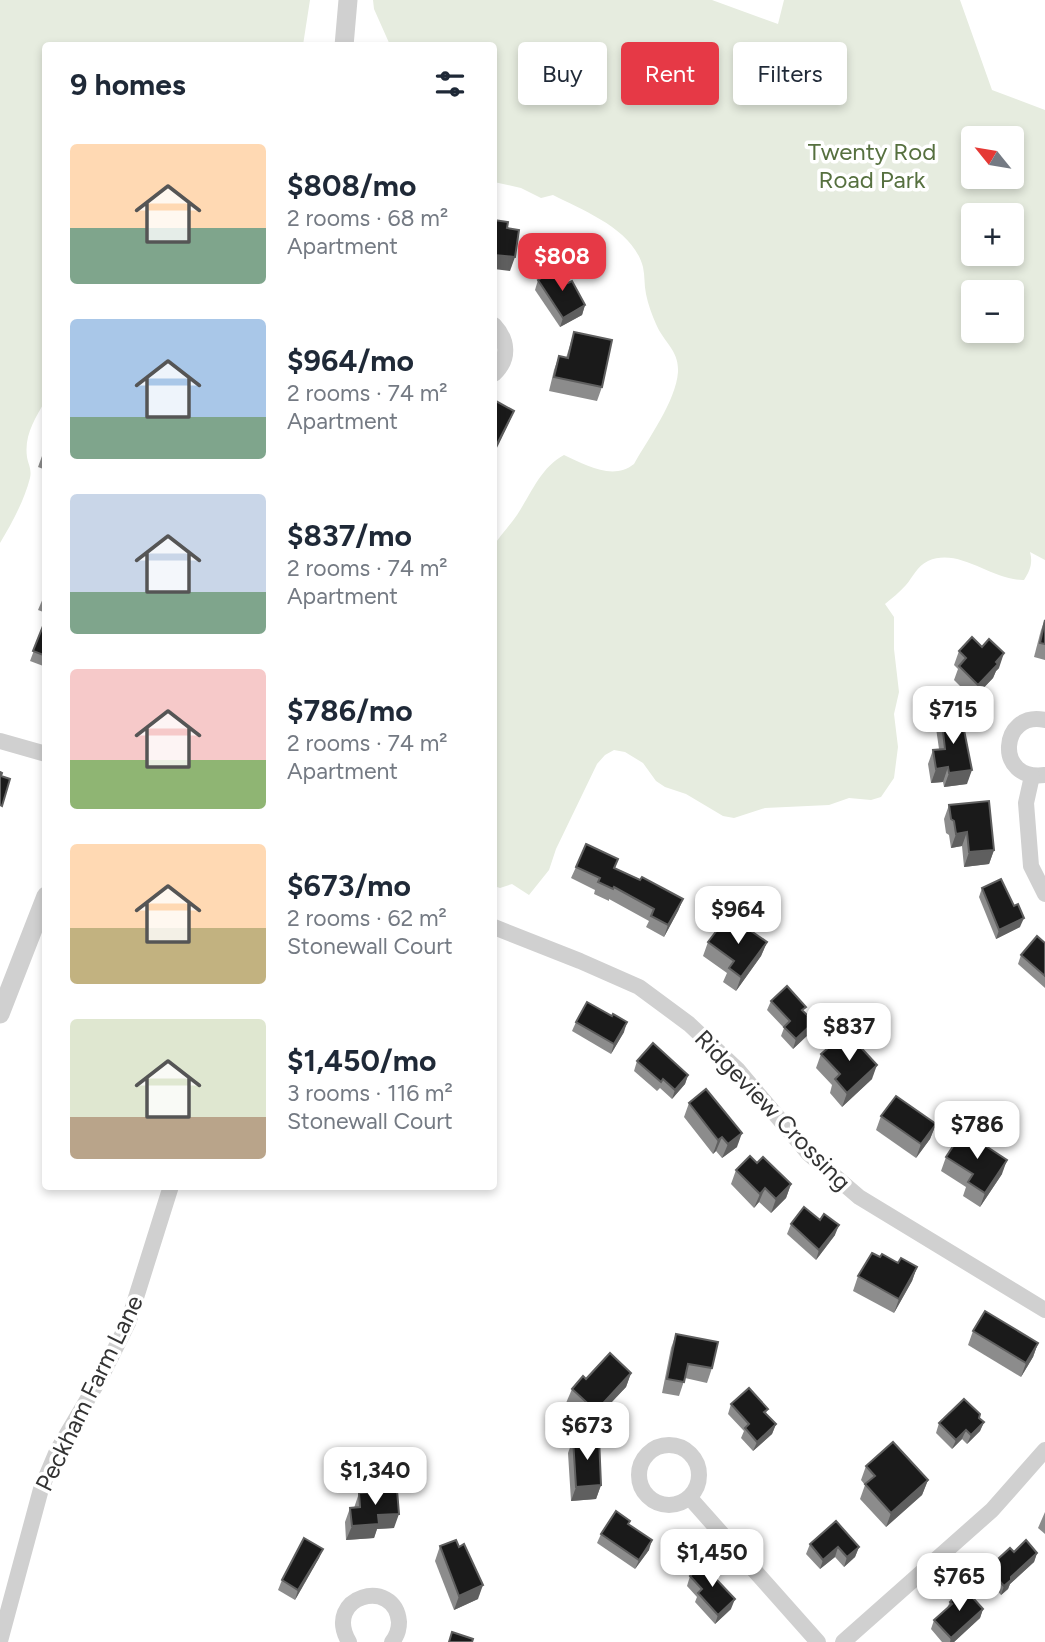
<!DOCTYPE html>
<html lang="en">
<head>
<meta charset="utf-8">
<style>
	:root { --surface:#fff; --page:#f6f6f7; --text:#1f2937; --muted:#747a83; --accent:#e63946 }
	body { margin:0; font-family:Figtree,sans-serif; background:var(--page); color:var(--text); height:100vh; display:flex; flex-direction:column; font-size:26px; white-space:nowrap }
	* { box-sizing:border-box; margin:0 }
	p { font-size:23px; color:var(--muted) }
	.icon { flex:none; width:38px; height:38px; fill:none; stroke:currentColor; stroke-width:2; stroke-linecap:round; stroke-linejoin:round }
	.map { position:relative; flex:1; overflow:hidden }
	.side { position:absolute; left:42px; top:42px; width:455px; height:1148px; display:flex; flex-direction:column; background:var(--surface); border-radius:7px; box-shadow:0 4px 10px #0003 }
	.side>* { flex:none }
	.guide { position:absolute; left:518px; top:42px; width:422px; height:63px; display:flex; gap:14px }
	.needle { width:46px; rotate:300deg }
	.controls { position:absolute; left:961px; top:126px; display:grid; gap:14px }
	.controls a { display:grid; place-items:center; width:63px; height:63px; border-radius:7px; background:var(--surface); box-shadow:0 4px 10px #0003; font-size:35px }
	.price { position:absolute; translate:-50% -60px; padding:0 16px; border-radius:14px; background:#fff; color:#222; font-size:23px; line-height:46px; filter:drop-shadow(0 2px 4px #0008) }
	.price::after { content:''; position:absolute; left:50%; top:42px; width:21px; height:16px; margin-left:-10px; background:inherit; clip-path:polygon(0 0,100% 0,50% 100%) }
	.price.selected { background:var(--accent); color:#fff }
	ul { padding:0; list-style:none }
	li { display:flex; align-items:center; gap:21px; height:175px; padding:0 28px }
	li span { display:grid; place-items:center; flex:none; width:196px; height:140px; border-radius:7px; color:#555 }
	li>.icon { margin-inline-start:auto }
	span .icon { width:84px; height:84px; fill:#fffc; stroke-width:1 }
	li b { font-size:30px }
	h2 { display:flex; justify-content:space-between; align-items:center; height:84px; padding:0 28px; font-size:30px }
	.tag { padding:0 24px; border-radius:7px; background:var(--surface); box-shadow:0 4px 10px #0003; font-size:24px; line-height:63px }
	.tag.selected { background:var(--accent); color:#fff }
	.map>svg:first-child { display:block }
</style>
</head>
<body>
<div class="map">
<svg width="1045" height="1642" viewBox="0 0 1045 1642">
	<rect width="100%" height="100%" fill="#fff"/>
	<g fill="#e6ecdf" fill-rule="evenodd">
		<path d="M 0,0 L 310,0 L 303,45 L 46,46 L 45,401 C 35,419 24,435 27,457 C 28,464 32,469 30,478 C 24,501 12,523 0,543 Z"/>
		<path d="M 373,0 L 712,0 L 778,24 L 784,0 L 960,0 L 992,90 L 1045,110 L 1045,560 L 1030,552 C 1033,563 1030,571 1024,580 C 992,581 960,547 928,561 C 917,566 913,577 906,585 C 900,592 892,598 885,604 L 894,617 L 894,649 L 899,692 L 894,714 L 898,747 L 894,778 L 881,797 L 871,800 L 849,798 L 829,805 L 765,808 L 734,818 L 723,816 L 686,794 L 665,787 L 656,781 L 643,763 L 625,752 L 614,750 L 605,755 L 597,764 L 556,849 L 549,870 L 529,895 L 512,884 L 500,888 L 494,886 L 494,545 C 501,535 510,525 517,515 C 531,494 541,467 564,455 C 586,465 613,481 634,464 C 648,439 676,401 678,372 C 679,350 664,343 656,324 C 652,315 648,304 646,294 C 644,285 645,276 643,267 C 633,229 584,211 553,195 L 541,198 L 521,188 L 494,182 L 494,46 L 390,45 L 374,9 ZM 973,138 L 1012,138 L 1012,177 L 973,177 ZM 973,215 L 1012,215 L 1012,254 L 973,254 ZM 973,292 L 1012,292 L 1012,331 L 973,331 Z"/>
	</g>
	<g fill="none" stroke-linecap="round" stroke-linejoin="round">
		<g stroke="#d0d0d0" stroke-width="16">
			<path d="M 494,325 C 508,340 510,359 494,374"/>
			<path d="M 1045,720 C 1000,710 994,782 1045,775"/>
			<polyline points="0,741 46,754"/>
			<polyline points="1032,776 1026,803 1031,866 1045,894"/>
			<polyline points="494,927 580,961 639,987 689,1024 737,1069 809,1154 859,1197 1045,1310"/>
			<circle cx="669" cy="1475" r="30"/>
			<polyline points="690,1498 818,1642"/>
			<polyline points="0,1641 41,1489 57,1451 103,1373 128,1323 171,1186"/>
			<path d="M 349,1642 C 322,1596 395,1576 399,1622 C 399,1630 397,1636 392,1642"/>
			<polyline points="843,1642 992,1510 1045,1450"/>
		</g>
		<g stroke="#d0d0d0" stroke-width="19">
			<polyline points="344,46 348,0"/>
			<polyline points="0,1014 46,896"/>
		</g>
	</g>
	<g fill="#8c8c8c">
		<polygon points="538,280 568,283 585,305 582,315 560,327 535,290"/>
		<polygon points="574,332 602,387 597,401 549,391 554,370 559,356 566,358"/>
		<polygon points="46,445 46,470 38,467"/>
		<polygon points="46,591 46,613 38,610"/>
		<polygon points="1045,619 1045,660 1034,657 1041,630"/>
		<polygon points="43,626 46,627 46,667 30,661"/>
		<polygon points="959,651 999,668 996,671 993,678 973,699 954,680 958,669 954,665"/>
		<polygon points="941,714 967,784 944,787 943,782 931,783 928,764 933,750 939,749 936,728"/>
		<polygon points="949,805 994,850 989,864 964,867 962,846 951,848 949,835 946,833 944,819"/>
		<polygon points="618,859 615,868 683,899 678,911 664,937 646,927 649,921 609,899 609,901 594,894 595,890 571,878 576,867"/>
		<polygon points="982,888 1020,927 996,939 979,897"/>
		<polygon points="740,932 746,932 767,942 761,956 736,991 723,982 727,973 703,956 708,942"/>
		<polygon points="1045,943 1045,988 1018,964 1021,955"/>
		<polygon points="771,1001 804,1012 811,1032 793,1049 781,1036 784,1028 767,1010"/>
		<polygon points="612,1016 624,1032 611,1054 572,1031 576,1022"/>
		<polygon points="821,1054 872,1079 842,1107 830,1093 832,1085 816,1068"/>
		<polygon points="637,1061 688,1075 685,1084 672,1099 660,1088 657,1091 634,1071"/>
		<polygon points="689,1103 737,1147 722,1158 716,1151 713,1154 684,1117"/>
		<polygon points="881,1116 936,1124 930,1139 916,1158 876,1130"/>
		<polygon points="946,1157 1002,1174 980,1207 963,1196 966,1187 941,1171"/>
		<polygon points="757,1163 791,1184 786,1198 771,1213 759,1202 754,1208 731,1184 736,1170"/>
		<polygon points="791,1224 835,1235 816,1260 787,1234"/>
		<polygon points="880,1257 917,1267 912,1281 894,1313 853,1291 858,1276"/>
		<polygon points="973,1331 1038,1343 1033,1357 1021,1377 968,1345"/>
		<polygon points="676,1334 712,1368 707,1383 685,1378 679,1396 662,1393 671,1348"/>
		<polygon points="631,1373 626,1387 590,1425 566,1403 572,1389 586,1379"/>
		<polygon points="731,1404 768,1409 766,1413 776,1424 772,1434 753,1451 741,1438 744,1431 728,1414"/>
		<polygon points="979,1418 984,1422 980,1431 967,1444 962,1439 952,1449 936,1433 939,1423"/>
		<polygon points="573,1439 601,1485 596,1499 571,1501 568,1453"/>
		<polygon points="866,1466 928,1480 922,1495 886,1527 860,1499 865,1485 861,1480"/>
		<polygon points="359,1493 394,1528 377,1529 374,1538 346,1540 345,1522 350,1508 354,1508"/>
		<polygon points="1045,1512 1045,1534 1038,1528"/>
		<polygon points="629,1524 649,1550 635,1569 597,1543 601,1534"/>
		<polygon points="810,1544 859,1547 855,1557 844,1567 835,1557 820,1569 806,1554"/>
		<polygon points="440,1546 478,1599 454,1610 435,1561"/>
		<polygon points="323,1549 319,1558 295,1600 278,1590 282,1580"/>
		<polygon points="1014,1552 1037,1553 1034,1562 1010,1584 1008,1589 1001,1595 985,1577 988,1568"/>
		<polygon points="690,1576 718,1576 717,1579 731,1609 715,1624 695,1602 697,1597 687,1586"/>
		<polygon points="950,1602 983,1609 980,1618 954,1642 942,1642 931,1629 934,1620 947,1608"/>
	</g>
	<g fill="#5f5f5f">
		<polygon points="494,255 515,257 510,271 494,269"/>
		<polygon points="585,305 582,315 560,327 563,318"/>
		<polygon points="514,411 508,425 494,454 494,450"/>
		<polygon points="1004,653 999,668 996,671 993,678 973,699 978,685"/>
		<polygon points="948,767 943,782 931,783 936,769"/>
		<polygon points="972,770 967,784 944,787 949,773"/>
		<polygon points="967,832 962,846 951,848 956,834"/>
		<polygon points="994,850 989,864 964,867 969,852"/>
		<polygon points="683,899 678,911 664,937 668,925"/>
		<polygon points="1024,918 1020,927 996,939 999,930"/>
		<polygon points="767,942 761,956 736,991 741,977"/>
		<polygon points="627,1022 624,1032 611,1054 614,1044"/>
		<polygon points="814,1022 811,1032 793,1049 796,1039"/>
		<polygon points="877,1065 872,1079 842,1107 847,1093"/>
		<polygon points="688,1075 685,1084 672,1099 675,1090"/>
		<polygon points="936,1124 930,1139 916,1158 921,1144"/>
		<polygon points="742,1133 737,1147 722,1158 728,1144"/>
		<polygon points="722,1137 716,1151 713,1154 718,1140"/>
		<polygon points="1007,1160 1002,1174 980,1207 985,1193"/>
		<polygon points="791,1184 786,1198 771,1213 776,1199"/>
		<polygon points="765,1188 759,1202 754,1208 760,1194"/>
		<polygon points="839,1225 835,1235 816,1260 819,1250"/>
		<polygon points="917,1267 912,1281 894,1313 899,1299"/>
		<polygon points="1038,1343 1033,1357 1021,1377 1026,1363"/>
		<polygon points="631,1373 626,1387 590,1425 596,1411"/>
		<polygon points="984,1422 980,1431 967,1444 971,1435"/>
		<polygon points="776,1424 772,1434 753,1451 757,1442"/>
		<polygon points="966,1430 962,1439 952,1449 956,1440"/>
		<polygon points="928,1480 922,1495 886,1527 891,1513"/>
		<polygon points="601,1485 596,1499 571,1501 576,1487"/>
		<polygon points="399,1514 394,1528 377,1529 374,1538 346,1540 352,1526 378,1515"/>
		<polygon points="652,1540 649,1550 635,1569 639,1560"/>
		<polygon points="838,1547 835,1557 820,1569 823,1560"/>
		<polygon points="859,1547 855,1557 844,1567 847,1557"/>
		<polygon points="323,1549 319,1558 295,1600 298,1590"/>
		<polygon points="1037,1553 1034,1562 1010,1584 1008,1589 1001,1595 1004,1586 1011,1577"/>
		<polygon points="483,1585 478,1599 454,1610 459,1596"/>
		<polygon points="735,1599 731,1609 715,1624 718,1615"/>
		<polygon points="983,1609 980,1618 954,1642 950,1642 951,1638"/>
	</g>
	<g fill="#1a1a1a" stroke="#5f5f5f" stroke-width="2">
		<polygon points="494,220 508,222 507,228 519,230 515,257 494,255"/>
		<polygon points="559,268 568,283 572,281 585,305 563,318 538,280"/>
		<polygon points="574,332 612,340 602,387 554,377 559,356 568,358"/>
		<polygon points="494,400 514,411 494,450"/>
		<polygon points="1045,620 1045,644 1040,643"/>
		<polygon points="43,626 46,627 46,656 33,651"/>
		<polygon points="972,637 982,647 989,639 1004,653 996,662 998,664 978,685 959,666 966,658 959,651"/>
		<polygon points="959,712 960,719 962,720 972,770 949,773 948,767 936,769 933,750 945,749 941,714"/>
		<polygon points="0,772 2,773 1,776 10,779 2,806 0,805"/>
		<polygon points="989,801 994,850 969,852 967,832 956,834 954,821 951,819 949,805"/>
		<polygon points="586,844 618,859 614,868 640,880 642,877 683,899 668,925 651,916 654,909 614,887 613,889 598,882 600,878 576,867"/>
		<polygon points="1001,879 1014,906 1018,904 1024,918 999,930 982,888"/>
		<polygon points="724,921 740,932 742,929 746,932 748,929 767,942 741,977 729,968 734,961 708,942"/>
		<polygon points="1037,936 1045,943 1045,976 1021,955"/>
		<polygon points="787,986 806,1007 802,1010 814,1022 796,1039 784,1027 790,1021 771,1001"/>
		<polygon points="587,1002 612,1016 613,1014 627,1022 614,1044 576,1022"/>
		<polygon points="853,1039 877,1065 847,1093 835,1079 840,1074 821,1054 837,1040 844,1047"/>
		<polygon points="653,1043 688,1075 675,1090 663,1079 661,1082 637,1061"/>
		<polygon points="706,1089 742,1133 728,1144 722,1137 718,1140 689,1103"/>
		<polygon points="896,1096 936,1124 921,1144 881,1116"/>
		<polygon points="963,1131 1007,1160 985,1193 968,1182 973,1174 946,1157"/>
		<polygon points="750,1156 757,1163 763,1157 791,1184 776,1199 765,1188 760,1194 736,1170"/>
		<polygon points="804,1207 820,1220 824,1214 839,1225 819,1250 791,1224"/>
		<polygon points="872,1253 880,1257 882,1254 898,1263 901,1258 917,1267 899,1299 858,1276"/>
		<polygon points="985,1311 1038,1343 1026,1363 973,1331"/>
		<polygon points="676,1334 718,1342 712,1368 688,1364 684,1382 667,1379"/>
		<polygon points="610,1353 631,1373 596,1411 572,1389 583,1376 586,1379"/>
		<polygon points="749,1388 768,1409 764,1412 776,1424 757,1442 745,1428 749,1424 731,1404"/>
		<polygon points="964,1399 980,1414 979,1418 984,1422 971,1435 966,1430 956,1440 939,1423"/>
		<polygon points="599,1437 601,1485 576,1487 573,1439"/>
		<polygon points="893,1442 928,1480 891,1513 865,1484 875,1476 866,1466"/>
		<polygon points="397,1490 399,1514 378,1515 379,1524 352,1526 350,1508 360,1507 359,1493"/>
		<polygon points="616,1511 630,1521 628,1524 652,1540 639,1560 601,1534"/>
		<polygon points="836,1521 859,1547 847,1557 838,1547 823,1560 810,1544"/>
		<polygon points="304,1538 323,1549 298,1590 282,1580"/>
		<polygon points="456,1540 459,1547 464,1544 483,1585 459,1596 440,1546"/>
		<polygon points="1026,1540 1037,1553 1011,1577 1011,1580 1004,1586 988,1568 1010,1548 1014,1552"/>
		<polygon points="706,1562 718,1576 715,1578 735,1599 718,1615 698,1593 702,1589 690,1576"/>
		<polygon points="964,1588 983,1609 951,1638 934,1620 952,1604 950,1602"/>
		<polygon points="452,1632 473,1639 472,1642 449,1642"/>
	</g>
	<g text-anchor="middle" dominant-baseline="central" stroke-width="7" stroke-linejoin="round" paint-order="stroke">
		<g font-size="24" fill="#56703f" stroke="#fff">
			<text x="872" y="151">Twenty Rod<tspan x="872" dy="28">Road Park</tspan></text>
		</g>
		<g font-size="24" fill="#333" stroke="#fff">
			<text transform="translate(773 1110) rotate(46)">Ridgeview Crossing</text>
			<text transform="translate(89 1393) rotate(-64)">Peckham Farm Lane</text>
		</g>
	</g>
</svg>
<div class="controls">
<a><svg class="needle" viewBox="-14 -14 28 28"><path d="M0-13l5 13h-10z" fill="#e53935"/><path d="M0 13l5-13h-10z" fill="#747a83"/></svg></a>
<a>+</a>
<a>−</a>
</div>
<b class="price selected" style="left:562px;top:293px">$808</b>
<b class="price" style="left:953px;top:746px">$715</b>
<b class="price" style="left:738px;top:946px">$964</b>
<b class="price" style="left:849px;top:1063px">$837</b>
<b class="price" style="left:977px;top:1161px">$786</b>
<b class="price" style="left:587px;top:1462px">$673</b>
<b class="price" style="left:375px;top:1507px">$1,340</b>
<b class="price" style="left:712px;top:1589px">$1,450</b>
<b class="price" style="left:959px;top:1613px">$765</b>
<div class="guide">
<a class="tag">Buy</a>
<a class="tag selected">Rent</a>
<a class="tag">Filters</a>
</div>
<section class="side">
<h2>9 homes<svg class="icon" aria-label="filters" viewBox="0 0 24 24"><path d="M4 7h16M4 17h16"/><circle cx="9" cy="7" r="2"/><circle cx="15" cy="17" r="2"/></svg></h2>
<ul>
<li><span style="background:linear-gradient(#ffd9b3 60%,#7fa58c 0)"><svg class="icon" aria-label="home" viewBox="0 0 24 24"><path d="M3 11l9-7 9 7M6 9v11h12V9"/></svg></span><div><b>$808/mo</b><p>2 rooms · 68 m²</p><p>Apartment</p></div></li>
<li><span style="background:linear-gradient(#a9c7e8 70%,#7fa58c 0)"><svg class="icon" aria-label="home" viewBox="0 0 24 24"><path d="M3 11l9-7 9 7M6 9v11h12V9"/></svg></span><div><b>$964/mo</b><p>2 rooms · 74 m²</p><p>Apartment</p></div></li>
<li><span style="background:linear-gradient(#c9d6e8 70%,#7fa58c 0)"><svg class="icon" aria-label="home" viewBox="0 0 24 24"><path d="M3 11l9-7 9 7M6 9v11h12V9"/></svg></span><div><b>$837/mo</b><p>2 rooms · 74 m²</p><p>Apartment</p></div></li>
<li><span style="background:linear-gradient(#f6c9c9 65%,#8fb573 0)"><svg class="icon" aria-label="home" viewBox="0 0 24 24"><path d="M3 11l9-7 9 7M6 9v11h12V9"/></svg></span><div><b>$786/mo</b><p>2 rooms · 74 m²</p><p>Apartment</p></div></li>
<li><span style="background:linear-gradient(#ffd9b3 60%,#c2b280 0)"><svg class="icon" aria-label="home" viewBox="0 0 24 24"><path d="M3 11l9-7 9 7M6 9v11h12V9"/></svg></span><div><b>$673/mo</b><p>2 rooms · 62 m²</p><p>Stonewall Court</p></div></li>
<li><span style="background:linear-gradient(#dfe7d0 70%,#b9a48a 0)"><svg class="icon" aria-label="home" viewBox="0 0 24 24"><path d="M3 11l9-7 9 7M6 9v11h12V9"/></svg></span><div><b>$1,450/mo</b><p>3 rooms · 116 m²</p><p>Stonewall Court</p></div></li>
</ul>
</section>
</div>
</body>
</html>
